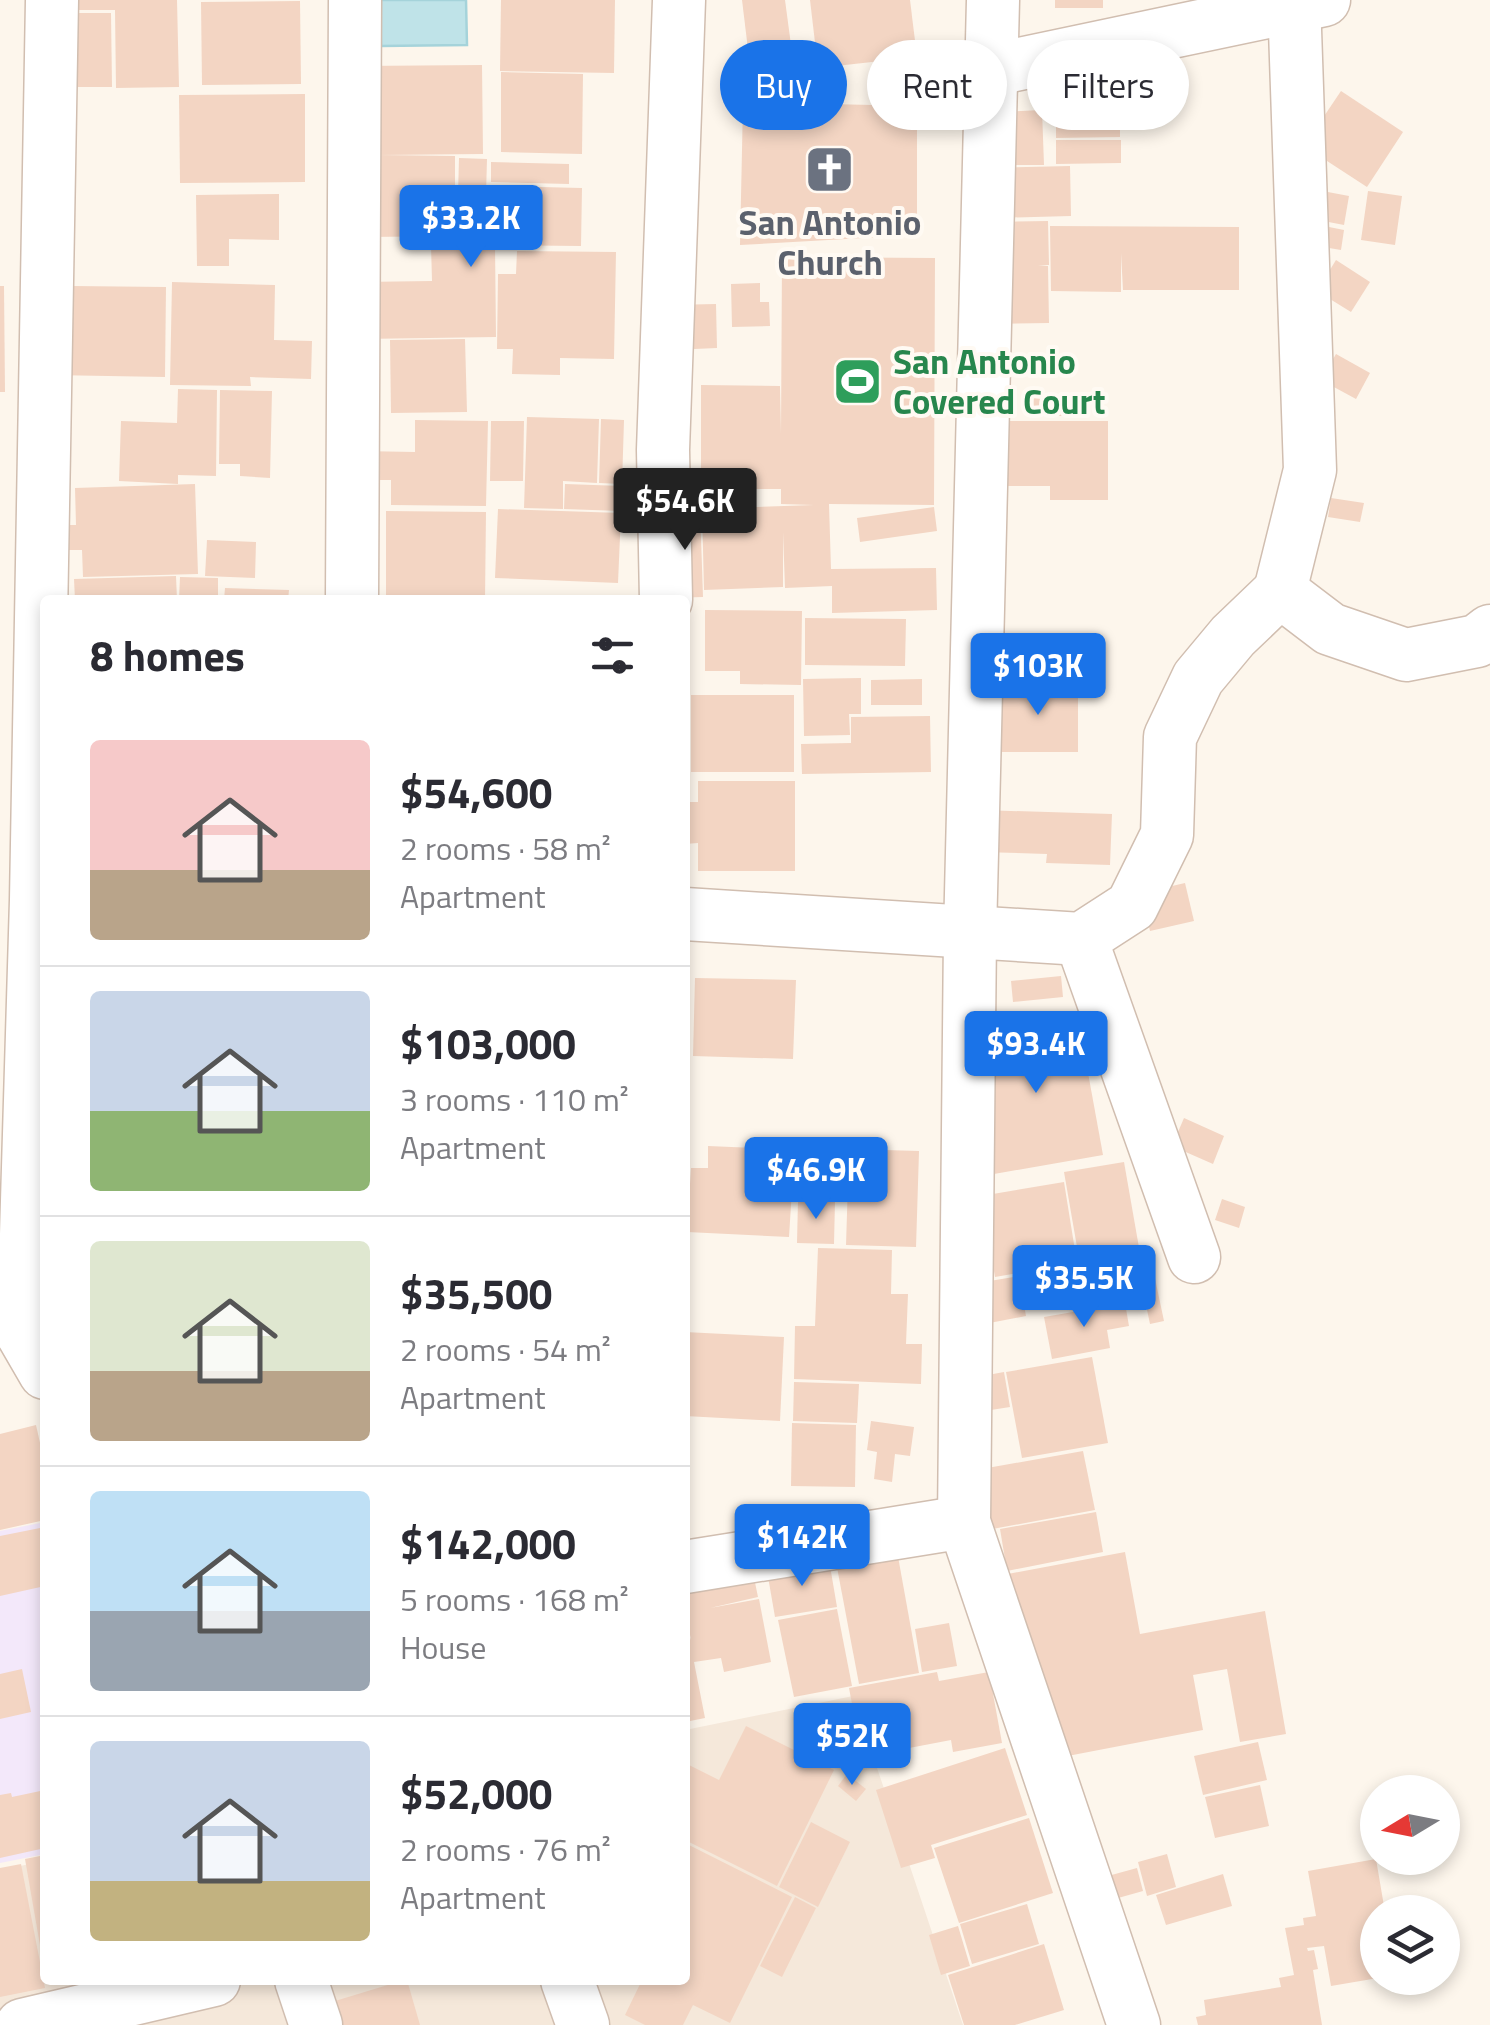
<!DOCTYPE html>
<meta charset="utf-8">
<style>
:root{--surface:#fff;--page:#f7f7f7;--text:#2b2b33;--muted:#7c7c81;--line:#e1e1e2;--accent:#1a73e8}
body{margin:0;font-family:"Titillium Web",sans-serif;background:var(--page);color:var(--text);height:100vh;display:flex;flex-direction:column;font-size:38px;white-space:nowrap}
*{box-sizing:border-box;margin:0}
p{font-size:32px;color:var(--muted)}
.icon{flex:none;width:55px;height:55px;fill:none;stroke:currentColor;stroke-width:2;stroke-linecap:round;stroke-linejoin:round}
.map{position:relative;flex:1;overflow:hidden}
.sheet{position:absolute;left:40px;top:595px;width:650px;height:1390px;display:flex;flex-direction:column;background:var(--surface);border-radius:10px;box-shadow:0 5px 15px #0003}
.sheet>*{flex:none}
.guide{position:absolute;left:720px;top:40px;width:620px;height:90px;display:flex;gap:20px}
.needle{width:65px;rotate:260deg}
.controls{position:absolute;left:1360px;top:1775px;display:grid;gap:20px}
.controls a{display:grid;place-items:center;width:100px;height:100px;border-radius:50%;background:var(--surface);box-shadow:0 5px 15px #0003;font-size:50px}
.price{position:absolute;translate:-50% -85px;padding:0 22px;border-radius:10px;background:var(--accent);color:#fff;font-size:32px;line-height:65px;filter:drop-shadow(0 2px 5px #0008)}
.price::after{content:'';position:absolute;left:50%;top:60px;width:30px;height:22px;margin-left:-15px;background:inherit;clip-path:polygon(0 0,100% 0,50% 100%)}
.price.current{background:#222;color:#fff}
ul{padding:0;list-style:none}
li{display:flex;align-items:center;gap:30px;height:250px;padding:0 50px}
li+li{border-top:2px solid var(--line)}
li span{display:grid;place-items:center;flex:none;width:280px;height:200px;border-radius:10px;color:#555}
li>.icon{margin-inline-start:auto}
span .icon{width:120px;height:120px;fill:#fffc;stroke-width:1}
li b{font-size:42px}
h2{display:flex;justify-content:space-between;align-items:center;height:120px;padding:0 50px;font-size:42px}
.chip{padding:0 35px;border-radius:45px;background:var(--surface);box-shadow:0 5px 15px #0003;font-size:35px;line-height:90px}
.chip.current{background:var(--accent);color:#fff}
.map>svg:first-child{display:block}
</style>
<div class="map">
<svg width="1490" height="2025" viewBox="0 0 1490 2025">
<rect width="100%" height="100%" fill="#fdf6ec"/>
<path fill="#f5e8da" d="M 853,1696 L 963,2025 L 0,2025 L 0,1870 L 45,1861 L 45,1980 L 685,1980 L 685,1730 Z"/>
<path fill="#f3e8fa" d="M 45,1522 L 45,1854 L 0,1863 L 0,1531 Z"/>
<path fill="#bfe3e8" stroke="#a5d3da" stroke-width="2.5" d="M 380,0 L 466,0 L 467,45 L 381,46 Z"/>
<g fill="#f3d5c3">
<path d="M 63,0 L 177,0 L 179,87 L 116,88 L 115,10 L 63,10 Z"/>
<path d="M 501,0 L 615,0 L 614,73 L 500,71 Z"/>
<path d="M 742,0 L 785,0 L 793,60 L 750,66 Z"/>
<path d="M 810,0 L 910,0 L 917,57 L 818,68 Z"/>
<rect x="1055" y="0" width="48" height="8"/>
<path d="M 300,1 L 301,84 L 202,85 L 201,2 Z"/>
<path d="M 62,13 L 111,13 L 112,87 L 64,87 Z"/>
<path d="M 1120,63 L 1120,137 L 1056,138 L 1056,64 Z"/>
<path d="M 482,65 L 483,154 L 379,155 L 455,156 L 455,236 L 369,237 L 359,66 Z"/>
<path d="M 501,72 L 583,74 L 582,154 L 501,152 Z"/>
<path d="M 1341,91 L 1403,132 L 1367,187 L 1304,146 Z"/>
<path d="M 305,94 L 305,182 L 180,183 L 179,95 Z"/>
<path d="M 743,102 L 917,106 L 917,235 L 740,245 Z"/>
<path d="M 1042,110 L 1044,165 L 1003,165 L 1002,112 Z"/>
<path d="M 1056,140 L 1121,140 L 1121,163 L 1056,164 Z"/>
<path d="M 459,158 L 487,159 L 486,195 L 458,195 Z"/>
<path d="M 491,162 L 569,164 L 569,184 L 491,182 Z"/>
<path d="M 1070,166 L 1071,216 L 993,218 L 991,168 Z"/>
<path d="M 492,186 L 582,188 L 581,246 L 495,245 L 496,337 L 362,339 L 361,282 L 432,281 L 431,245 L 491,244 Z"/>
<path d="M 1312,189 L 1349,196 L 1344,225 L 1308,218 Z"/>
<path d="M 1368,191 L 1402,196 L 1395,245 L 1361,240 Z"/>
<path d="M 279,194 L 279,240 L 229,239 L 229,266 L 197,266 L 196,195 Z"/>
<path d="M 458,200 L 486,200 L 484,231 L 457,230 Z"/>
<path d="M 1048,221 L 1049,265 L 1038,265 L 1048,266 L 1049,323 L 988,324 L 993,222 Z"/>
<path d="M 1309,223 L 1344,230 L 1341,250 L 1305,244 Z"/>
<path d="M 1050,226 L 1239,227 L 1239,290 L 1123,290 L 1121,253 L 1121,292 L 1051,291 Z"/>
<path d="M 517,251 L 616,252 L 614,359 L 560,358 L 560,375 L 512,374 L 513,349 L 497,349 L 498,274 L 516,274 Z"/>
<path d="M 782,257 L 935,258 L 934,505 L 829,504 L 831,569 L 936,568 L 937,610 L 832,613 L 832,586 L 785,588 L 783,532 L 783,587 L 704,590 L 702,509 L 814,505 L 781,504 L 781,489 L 701,489 L 701,385 L 780,386 L 781,434 Z"/>
<path d="M 1336,260 L 1370,282 L 1351,312 L 1317,291 Z"/>
<path d="M 172,282 L 275,285 L 274,340 L 312,341 L 311,379 L 250,377 L 251,386 L 170,385 Z"/>
<path d="M 760,283 L 760,302 L 769,302 L 770,326 L 732,327 L 731,284 Z"/>
<path d="M 0,286 L 4,286 L 5,392 L 0,392 Z"/>
<path d="M 72,286 L 166,287 L 165,377 L 51,375 Z"/>
<path d="M 716,304 L 717,348 L 672,350 L 670,305 Z"/>
<path d="M 465,339 L 467,412 L 391,413 L 390,340 Z"/>
<path d="M 1336,354 L 1370,373 L 1356,399 L 1321,380 Z"/>
<path d="M 178,389 L 217,390 L 216,476 L 178,475 L 178,484 L 119,481 L 121,421 L 177,423 Z"/>
<path d="M 220,390 L 272,391 L 270,478 L 240,476 L 240,464 L 219,464 Z"/>
<path d="M 1032,396 L 1074,396 L 1074,416 L 1033,416 Z"/>
<path d="M 527,417 L 599,419 L 597,483 L 563,481 L 563,509 L 524,508 Z"/>
<path d="M 601,419 L 624,420 L 622,484 L 599,483 Z"/>
<path d="M 415,420 L 488,421 L 486,506 L 391,505 L 391,480 L 361,480 L 361,451 L 415,452 Z"/>
<path d="M 491,421 L 524,421 L 523,481 L 490,481 Z"/>
<path d="M 1004,421 L 1108,421 L 1108,500 L 1050,500 L 1050,486 L 985,486 Z"/>
<path d="M 195,484 L 198,574 L 83,577 L 82,550 L 68,550 L 67,525 L 76,525 L 75,488 Z"/>
<path d="M 565,484 L 622,486 L 621,511 L 564,509 Z"/>
<path d="M 1331,498 L 1364,503 L 1360,522 L 1328,517 Z"/>
<path d="M 934,507 L 937,531 L 860,542 L 857,518 Z"/>
<path d="M 700,508 L 703,597 L 670,598 L 668,510 Z"/>
<path d="M 498,509 L 621,513 L 618,583 L 495,578 Z"/>
<path d="M 386,511 L 486,512 L 485,600 L 386,600 Z"/>
<path d="M 207,540 L 256,542 L 255,578 L 205,576 Z"/>
<path d="M 176,576 L 177,600 L 75,600 L 74,579 Z"/>
<path d="M 180,577 L 218,578 L 218,600 L 179,600 Z"/>
<path d="M 225,588 L 289,590 L 288,600 L 224,600 Z"/>
<path d="M 705,610 L 802,611 L 801,685 L 740,684 L 740,671 L 705,671 Z"/>
<path d="M 805,618 L 906,619 L 905,666 L 805,665 Z"/>
<path d="M 861,678 L 861,714 L 849,714 L 850,735 L 804,736 L 803,679 Z"/>
<path d="M 922,679 L 922,705 L 871,705 L 871,680 Z"/>
<path d="M 998,682 L 1078,684 L 1078,752 L 997,752 Z"/>
<rect x="691" y="695" width="103" height="77"/>
<path d="M 930,716 L 931,772 L 802,774 L 801,744 L 851,743 L 851,717 Z"/>
<path d="M 698,781 L 795,781 L 795,871 L 698,871 L 698,843 L 685,844 L 685,802 L 698,802 Z"/>
<path d="M 981,810 L 1112,814 L 1110,865 L 1046,863 L 1047,854 L 981,852 Z"/>
<path d="M 1185,883 L 1194,921 L 1150,931 L 1142,893 Z"/>
<path d="M 1061,976 L 1063,997 L 1013,1002 L 1011,981 Z"/>
<path d="M 695,978 L 796,980 L 793,1059 L 693,1056 Z"/>
<path d="M 1078,1018 L 1103,1155 L 994,1174 L 970,1038 Z"/>
<path d="M 1184,1118 L 1224,1136 L 1213,1164 L 1172,1146 Z"/>
<path d="M 708,1146 L 755,1148 L 754,1171 L 793,1173 L 789,1237 L 687,1232 L 691,1168 L 708,1168 Z"/>
<path d="M 849,1149 L 919,1151 L 916,1247 L 846,1245 Z"/>
<path d="M 1124,1162 L 1141,1259 L 1081,1270 L 1064,1172 Z"/>
<path d="M 1064,1182 L 1077,1263 L 995,1277 L 981,1196 Z"/>
<path d="M 1222,1199 L 1245,1207 L 1239,1228 L 1215,1220 Z"/>
<path d="M 798,1200 L 835,1201 L 834,1244 L 797,1243 Z"/>
<path d="M 818,1248 L 892,1250 L 891,1294 L 908,1294 L 906,1344 L 922,1344 L 921,1384 L 794,1379 L 795,1326 L 815,1326 Z"/>
<path d="M 1153,1269 L 1164,1321 L 1150,1324 L 1139,1272 Z"/>
<path d="M 1019,1276 L 1026,1316 L 979,1325 L 972,1284 Z"/>
<path d="M 1125,1303 L 1129,1326 L 1107,1330 L 1110,1348 L 1052,1359 L 1044,1317 Z"/>
<path d="M 685,1332 L 784,1337 L 780,1421 L 685,1416 Z"/>
<path d="M 1092,1357 L 1108,1443 L 1022,1458 L 1006,1372 Z"/>
<path d="M 1004,1372 L 1010,1407 L 972,1413 L 966,1379 Z"/>
<path d="M 794,1382 L 859,1384 L 857,1423 L 793,1421 Z"/>
<path d="M 871,1421 L 914,1427 L 910,1456 L 895,1454 L 892,1482 L 874,1479 L 877,1452 L 867,1450 Z"/>
<path d="M 792,1423 L 856,1425 L 855,1487 L 791,1486 Z"/>
<path d="M 36,1425 L 45,1465 L 45,1520 L 0,1530 L 0,1434 Z"/>
<path d="M 1083,1451 L 1095,1510 L 987,1530 L 976,1470 Z"/>
<path d="M 1096,1512 L 1103,1552 L 1007,1571 L 1000,1529 Z"/>
<path d="M 45,1527 L 45,1586 L 0,1596 L 0,1536 Z"/>
<path d="M 897,1551 L 919,1673 L 859,1684 L 836,1562 Z"/>
<path d="M 1125,1552 L 1140,1634 L 1265,1611 L 1286,1734 L 1240,1742 L 1227,1669 L 1193,1675 L 1203,1730 L 1052,1759 L 1008,1574 Z"/>
<path d="M 829,1560 L 837,1607 L 775,1617 L 767,1571 Z"/>
<path d="M 751,1563 L 758,1597 L 710,1608 L 759,1599 L 771,1662 L 724,1672 L 721,1658 L 694,1662 L 705,1718 L 685,1722 L 685,1626 L 691,1640 L 685,1609 L 685,1577 Z"/>
<path d="M 837,1609 L 852,1686 L 794,1697 L 778,1620 Z"/>
<path d="M 949,1623 L 957,1666 L 922,1672 L 915,1629 Z"/>
<path d="M 22,1669 L 31,1712 L 0,1719 L 0,1674 Z"/>
<path d="M 937,1672 L 939,1681 L 989,1672 L 1002,1743 L 953,1752 L 951,1740 L 862,1757 L 849,1688 Z"/>
<path d="M 746,1726 L 834,1770 L 777,1886 L 685,1840 L 685,1763 L 719,1780 Z"/>
<path d="M 1258,1742 L 1267,1780 L 1203,1795 L 1194,1756 Z"/>
<path d="M 1005,1748 L 1027,1815 L 931,1845 L 935,1858 L 901,1868 L 876,1790 Z"/>
<path d="M 847,1774 L 866,1789 L 856,1801 L 838,1786 Z"/>
<path d="M 1260,1785 L 1269,1826 L 1215,1838 L 1205,1797 Z"/>
<path d="M 45,1790 L 45,1848 L 0,1858 L 0,1795 L 11,1793 L 12,1797 Z"/>
<path d="M 1029,1818 L 1053,1893 L 959,1923 L 934,1848 Z"/>
<path d="M 811,1822 L 850,1842 L 818,1907 L 779,1887 Z"/>
<path d="M 685,1843 L 792,1897 L 730,2023 L 693,2005 L 683,2025 L 645,2025 L 625,2015 L 642,1980 L 685,1980 Z"/>
<path d="M 1167,1854 L 1176,1887 L 1147,1896 L 1138,1862 Z"/>
<path d="M 45,1855 L 45,1950 L 41,1951 L 25,1859 Z"/>
<path d="M 1376,1859 L 1385,1912 L 1378,1912 L 1378,1978 L 1331,1986 L 1324,1946 L 1307,1948 L 1308,1951 L 1314,1950 L 1318,1969 L 1313,1970 L 1322,2025 L 1198,2025 L 1196,2017 L 1206,2015 L 1204,2000 L 1281,1987 L 1279,1978 L 1294,1975 L 1285,1928 L 1304,1925 L 1303,1918 L 1316,1916 L 1308,1871 Z"/>
<path d="M 21,1864 L 45,1988 L 0,1997 L 0,1868 Z"/>
<path d="M 1137,1868 L 1143,1891 L 1104,1902 L 1097,1879 Z"/>
<path d="M 1223,1874 L 1232,1906 L 1166,1925 L 1156,1895 Z"/>
<path d="M 795,1897 L 816,1908 L 782,1977 L 760,1966 Z"/>
<path d="M 1027,1904 L 1039,1944 L 972,1964 L 960,1924 Z"/>
<path d="M 958,1926 L 970,1966 L 941,1975 L 929,1935 Z"/>
<path d="M 1044,1944 L 1064,2010 L 1015,2025 L 964,2025 L 948,1975 Z"/>
<path d="M 404,1980 L 407,1980 L 420,2025 L 328,2025 L 322,2005 Z"/>
</g>
<g fill="none" stroke-linecap="round" stroke-linejoin="round">
<defs>
<g id="minor">
<path d="M 993,0 L 970,934 L 964,1522 L 1134,2025"/>
<path d="M 991,70 L 1324,0"/>
<path d="M 1280,591 L 1310,470 L 1294,0"/>
<path d="M 352,600 L 355,0"/>
<path d="M 666,600 L 663,450 L 679,0"/>
<path d="M 685,914 L 1081,939 L 1132,906 L 1167,835 L 1170,737 L 1198,678 L 1233,636 L 1280,591 L 1330,629 L 1406,655 L 1477,641 L 1490,631"/>
<path d="M 1081,939 L 1194,1257"/>
<path d="M 45,1373 L 23,1335 L 36,900 L 52,0"/>
<path d="M 685,1567 L 964,1522"/>
<path d="M 301,1980 L 316,2025"/>
<path d="M 567,1980 L 583,2025"/>
<path d="M 22,2025 L 214,1980"/>
</g>
</defs>
<use href="#minor" stroke="#d1beb0" stroke-width="55"/>
<use href="#minor" stroke="#fff" stroke-width="52"/>
</g>
<defs>
<symbol id="church-square" viewBox="-11 -11 22 22"><rect x="-9" y="-9" width="18" height="18" rx="4" fill="#6b7280" stroke="#fffaf3"/><path d="M-1.2-6h2.4v3.5h3.3v2.4h-3.3V6h-2.4V-.1h-3.3v-2.4h3.3Z" fill="#fff"/></symbol>
<symbol id="stadium-square" viewBox="-11 -11 22 22"><rect x="-9" y="-9" width="18" height="18" rx="4" fill="#2e9e5b" stroke="#fffaf3"/><path d="M0-5a6.5 5 0 1 0 0 10a6.5 5 0 1 0 0-10ZM-3.5-1.8h7v3.6h-7Z" fill="#fff"/></symbol>
</defs>
<g fill-rule="evenodd">
<use href="#church-square" x="802" y="142" width="55" height="55"/>
<use href="#stadium-square" x="830" y="354" width="55" height="55"/>
</g>
<g text-anchor="middle" dominant-baseline="central" stroke-width="8" stroke-linejoin="round" paint-order="stroke">
<g font-size="35" font-weight="bold" fill="#5b616d" stroke="#fffaf3">
<text x="830" y="222">San Antonio<tspan x="830" dy="40">Church</tspan></text>
</g>
<g font-size="35" font-weight="bold" fill="#27864d" stroke="#fffaf3" text-anchor="start">
<text x="893" y="361">San Antonio<tspan x="893" dy="40">Covered Court</tspan></text>
</g>
</g>
</svg>
<div class="controls">
<a><svg class="needle" viewBox="-14 -14 28 28"><path d="M0-13l5 13h-10z" fill="#e53935"/><path d="M0 13l5-13h-10z" fill="#7c7c81"/></svg></a>
<a><svg class="icon" aria-label="layers" viewBox="0 0 24 24"><path d="M12 4l9 5-9 5-9-5zM3 14l9 5 9-5"/></svg></a>
</div>
<b class="price" style="left:471px;top:270px">$33.2K</b>
<b class="price current" style="left:685px;top:553px">$54.6K</b>
<b class="price" style="left:1038px;top:718px">$103K</b>
<b class="price" style="left:1036px;top:1096px">$93.4K</b>
<b class="price" style="left:816px;top:1222px">$46.9K</b>
<b class="price" style="left:1084px;top:1330px">$35.5K</b>
<b class="price" style="left:802px;top:1589px">$142K</b>
<b class="price" style="left:852px;top:1788px">$52K</b>
<div class="guide">
<a class="chip current">Buy</a>
<a class="chip">Rent</a>
<a class="chip">Filters</a>
</div>
<section class="sheet">
<h2>8 homes<svg class="icon" aria-label="filters" viewBox="0 0 24 24"><path d="M4 7h16M4 17h16"/><circle cx="9" cy="7" r="2"/><circle cx="15" cy="17" r="2"/></svg></h2>
<ul>
<li><span style="background:linear-gradient(#f6c9c9 65%,#b9a48a 0)"><svg class="icon" aria-label="home" viewBox="0 0 24 24"><path d="M3 11l9-7 9 7M6 9v11h12V9"/></svg></span><div><b>$54,600</b><p>2 rooms · 58 m²</p><p>Apartment</p></div></li>
<li><span style="background:linear-gradient(#c9d6e8 60%,#8fb573 0)"><svg class="icon" aria-label="home" viewBox="0 0 24 24"><path d="M3 11l9-7 9 7M6 9v11h12V9"/></svg></span><div><b>$103,000</b><p>3 rooms · 110 m²</p><p>Apartment</p></div></li>
<li><span style="background:linear-gradient(#dfe7d0 65%,#b9a48a 0)"><svg class="icon" aria-label="home" viewBox="0 0 24 24"><path d="M3 11l9-7 9 7M6 9v11h12V9"/></svg></span><div><b>$35,500</b><p>2 rooms · 54 m²</p><p>Apartment</p></div></li>
<li><span style="background:linear-gradient(#bfe0f5 60%,#9aa5b1 0)"><svg class="icon" aria-label="home" viewBox="0 0 24 24"><path d="M3 11l9-7 9 7M6 9v11h12V9"/></svg></span><div><b>$142,000</b><p>5 rooms · 168 m²</p><p>House</p></div></li>
<li><span style="background:linear-gradient(#c9d6e8 70%,#c2b280 0)"><svg class="icon" aria-label="home" viewBox="0 0 24 24"><path d="M3 11l9-7 9 7M6 9v11h12V9"/></svg></span><div><b>$52,000</b><p>2 rooms · 76 m²</p><p>Apartment</p></div></li>
</ul>
</section>
</div>
